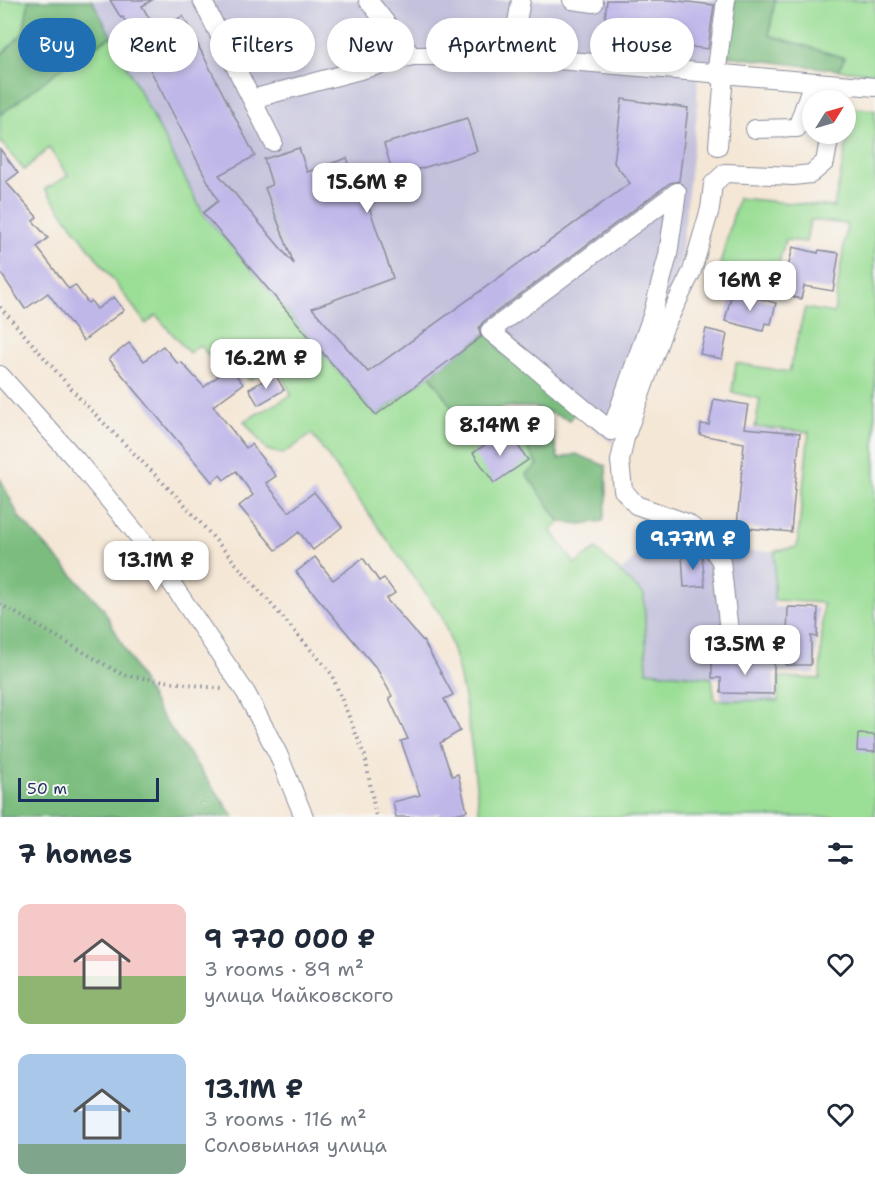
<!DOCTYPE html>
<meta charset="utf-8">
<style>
:root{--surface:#fff;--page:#f2f2f3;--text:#1f2937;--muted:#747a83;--accent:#1f6fb2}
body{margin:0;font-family:"Shantell Sans",sans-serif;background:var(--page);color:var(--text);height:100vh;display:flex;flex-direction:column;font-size:22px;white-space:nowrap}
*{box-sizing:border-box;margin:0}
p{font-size:20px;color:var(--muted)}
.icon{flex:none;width:33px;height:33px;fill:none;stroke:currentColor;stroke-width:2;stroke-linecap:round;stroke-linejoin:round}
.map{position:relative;height:817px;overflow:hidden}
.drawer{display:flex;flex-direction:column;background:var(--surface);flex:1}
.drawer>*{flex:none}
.top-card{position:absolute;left:18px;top:18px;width:840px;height:54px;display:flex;gap:12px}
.needle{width:39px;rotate:53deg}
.fabs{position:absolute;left:802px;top:90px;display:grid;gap:12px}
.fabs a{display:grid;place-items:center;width:54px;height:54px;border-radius:50%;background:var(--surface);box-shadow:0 3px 9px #0003;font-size:30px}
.scale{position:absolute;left:18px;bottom:15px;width:141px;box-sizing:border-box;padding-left:6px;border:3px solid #1b2f5e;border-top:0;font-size:16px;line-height:21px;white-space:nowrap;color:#1b2f5e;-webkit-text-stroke:4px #f6f6f2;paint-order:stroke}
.price{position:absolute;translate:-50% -51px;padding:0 14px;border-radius:12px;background:#fff;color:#222;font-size:20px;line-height:39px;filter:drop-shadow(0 2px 3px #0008)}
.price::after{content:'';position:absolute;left:50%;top:36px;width:18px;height:14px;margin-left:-9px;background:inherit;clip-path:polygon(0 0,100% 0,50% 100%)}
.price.on{background:var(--accent);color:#fff}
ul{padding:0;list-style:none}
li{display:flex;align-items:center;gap:18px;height:150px;padding:0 18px}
li span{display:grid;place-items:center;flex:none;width:168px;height:120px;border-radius:12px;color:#555}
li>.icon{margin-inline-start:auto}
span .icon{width:72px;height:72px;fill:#fffc;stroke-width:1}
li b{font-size:26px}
h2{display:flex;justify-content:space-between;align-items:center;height:72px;padding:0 18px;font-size:26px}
.tag{padding:0 21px;border-radius:27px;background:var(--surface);box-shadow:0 3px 9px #0003;font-size:21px;line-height:54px}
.tag.on{background:var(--accent);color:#fff}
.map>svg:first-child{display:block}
</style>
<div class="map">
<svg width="875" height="817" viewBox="0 0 875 817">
<rect width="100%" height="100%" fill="#f6f6f2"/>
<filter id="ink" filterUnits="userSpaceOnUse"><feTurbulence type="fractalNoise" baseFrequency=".0167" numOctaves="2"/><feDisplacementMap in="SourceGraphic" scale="12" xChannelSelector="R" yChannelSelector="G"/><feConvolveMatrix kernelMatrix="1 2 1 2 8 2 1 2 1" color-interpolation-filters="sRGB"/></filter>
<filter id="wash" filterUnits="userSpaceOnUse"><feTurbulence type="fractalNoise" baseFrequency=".008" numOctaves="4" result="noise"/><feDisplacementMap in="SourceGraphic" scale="24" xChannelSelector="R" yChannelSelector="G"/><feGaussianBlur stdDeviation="1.35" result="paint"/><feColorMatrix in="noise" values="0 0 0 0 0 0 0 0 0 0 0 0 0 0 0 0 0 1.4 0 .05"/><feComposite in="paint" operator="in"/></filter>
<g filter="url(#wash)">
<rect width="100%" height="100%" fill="#f5e7d6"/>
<g fill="#c3c1db">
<path d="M 92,0 L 734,0 L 726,70 L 698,66 L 697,112 L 680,265 L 612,443 L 498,350 L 490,331 L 376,415 L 203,213 Z"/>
<path d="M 775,551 L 774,607 L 818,608 L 815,674 L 774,672 L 775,700 L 721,700 L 720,678 L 647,671 L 644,595 L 620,572 L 638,555 Z"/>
</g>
<g fill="#9bde96" stroke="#5b867a" stroke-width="1.5">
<path d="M 0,0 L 29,0 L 23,33 L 0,56 Z"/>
<path d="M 775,0 L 875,0 L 875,73 L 838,70 L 844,58 L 769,35 Z"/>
<path d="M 111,36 L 203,213 L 376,415 L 430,375 L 454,410 L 471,417 L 498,409 L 516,429 L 538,465 L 527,474 L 560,522 L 551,530 L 575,564 L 596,549 L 644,595 L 647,671 L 712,678 L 715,700 L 778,701 L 779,677 L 820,679 L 823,603 L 774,600 L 775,551 L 797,547 L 809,432 L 755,427 L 760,399 L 732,392 L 736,363 L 789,372 L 805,308 L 834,313 L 847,224 L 810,220 L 806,242 L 785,240 L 773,284 L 718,272 L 738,198 L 834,207 L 854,108 L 875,110 L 875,817 L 480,817 C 471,749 467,678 441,615 L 312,434 L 283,454 L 267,450 L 244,421 L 292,395 L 276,367 L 249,380 L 231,357 L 219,366 L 199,345 L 189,353 L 156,315 L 146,324 L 45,189 L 68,176 L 49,148 L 24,170 L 0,141 L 0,115 L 63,67 Z"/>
</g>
<g fill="#7cbd7f" stroke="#4c766e" stroke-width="1.5">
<path d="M 29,0 L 92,0 L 111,36 L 63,67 L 0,115 L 0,56 L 23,33 Z"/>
<path d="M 734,0 L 775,0 L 769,35 L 845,58 L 838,70 L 727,56 Z"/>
<path d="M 490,331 L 499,350 L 575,413 L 570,420 L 534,407 L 507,407 L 471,417 L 453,410 L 430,375 Z"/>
<path d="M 532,422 L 553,433 L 558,459 L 576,454 L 606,466 L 607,499 L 603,521 L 581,524 L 560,522 L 526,474 L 538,465 L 516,429 Z"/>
<path d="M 0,478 L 19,517 L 103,608 L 158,711 L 234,817 L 0,817 Z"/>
</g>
<g id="blocks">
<g fill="#c0b7e9">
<path d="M 110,0 L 152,0 L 142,6 L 156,30 L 183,16 L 255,156 L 219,175 L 294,264 L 265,188 L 272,185 L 264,159 L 299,148 L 307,172 L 347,158 L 365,208 L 369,207 L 393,278 L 312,308 L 368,372 L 630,183 L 614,163 L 622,99 L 688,108 L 679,181 L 670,183 L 483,322 L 479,328 L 481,337 L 376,415 L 203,213 L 218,201 L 123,17 L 121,18 Z"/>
<path d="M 607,0 L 671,0 L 714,5 L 708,49 L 603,36 Z"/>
<path d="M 528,24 L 548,27 L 545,46 L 525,44 Z"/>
<path d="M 467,118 L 477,151 L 394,177 L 384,144 Z"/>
<path d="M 0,149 L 18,173 L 6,182 L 37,217 L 33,221 L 48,238 L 37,247 L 69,289 L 75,285 L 88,303 L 91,301 L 97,309 L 114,297 L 124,310 L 83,341 L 48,293 L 25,309 L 0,272 Z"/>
<path d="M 793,247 L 818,253 L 819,250 L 839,253 L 833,291 L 804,286 L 801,299 L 778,293 L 782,275 L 786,276 Z"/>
<path d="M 732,292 L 776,303 L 771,324 L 765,323 L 763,331 L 725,321 Z"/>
<path d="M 706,329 L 727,334 L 722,359 L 700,354 Z"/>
<path d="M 129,343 L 144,361 L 163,346 L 178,364 L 181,362 L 204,387 L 230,367 L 243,384 L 213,406 L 246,448 L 251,444 L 276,476 L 266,483 L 289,512 L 314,492 L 342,527 L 313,550 L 299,532 L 276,550 L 239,506 L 253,495 L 236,471 L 224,480 L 220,475 L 212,482 L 109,359 Z"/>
<path d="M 275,374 L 284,390 L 258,405 L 249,389 Z"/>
<path d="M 714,399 L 748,405 L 744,428 L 800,433 L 791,532 L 737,527 L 744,443 L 700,435 L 701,424 L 709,425 Z"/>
<path d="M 507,430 L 528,460 L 494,483 L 473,453 Z"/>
<path d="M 702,554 L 705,586 L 684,587 L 682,555 Z"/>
<path d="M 315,557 L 333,580 L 363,558 L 379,581 L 384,578 L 395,593 L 386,599 L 424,642 L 453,695 L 444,699 L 460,731 L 440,743 L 452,776 L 458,774 L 467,811 L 443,817 L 440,817 L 439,813 L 423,817 L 396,817 L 393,802 L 420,795 L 401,741 L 408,739 L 389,698 L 392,696 L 377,669 L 296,572 Z"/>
<path d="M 788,607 L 818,608 L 817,637 L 811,636 L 811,665 L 786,665 Z"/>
<path d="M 712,659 L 774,662 L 774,694 L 721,693 L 721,678 L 712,678 Z"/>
<path d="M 858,734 L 875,735 L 875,752 L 857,751 Z"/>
</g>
</g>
</g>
<g filter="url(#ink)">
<use href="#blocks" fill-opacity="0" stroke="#888b9a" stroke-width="1.5"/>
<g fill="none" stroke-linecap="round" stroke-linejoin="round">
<defs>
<g id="minor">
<path d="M 202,0 L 273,142"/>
<path d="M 368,0 L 412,56"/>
<path d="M 572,0 L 594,3"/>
<path d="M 511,56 L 521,0"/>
<path d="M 716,75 L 726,0"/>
<path d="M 252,99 L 412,56 L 511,56 L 875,87"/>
<path d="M 755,129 L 797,128 L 813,82"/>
<path d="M 718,146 L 724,75"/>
<path d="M 677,192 L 668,255 L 652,316 L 611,431 L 490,331 Z"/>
<path d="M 0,375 L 77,461 L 145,544 L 246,693 L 278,754 L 304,817"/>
<path d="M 731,649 L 721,561 L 703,535 L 687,523 L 636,505 L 623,490 L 620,461 L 625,438 L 664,328 L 692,271 L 710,209 L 713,184 L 725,173 L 793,176 L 811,174 L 825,162 L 830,134"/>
</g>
</defs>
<use href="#minor" stroke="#888b9a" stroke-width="20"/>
<g stroke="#888b9a" stroke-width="4" stroke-dasharray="1.5 4.5" stroke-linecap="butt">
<path d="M 0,307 L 83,402 L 185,505 L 331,673 L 365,756 L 376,817"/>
<path d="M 0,604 L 123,675 L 222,689"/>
</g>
<use href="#minor" stroke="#fff" stroke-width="18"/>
</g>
</g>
</svg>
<div class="fabs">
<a><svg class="needle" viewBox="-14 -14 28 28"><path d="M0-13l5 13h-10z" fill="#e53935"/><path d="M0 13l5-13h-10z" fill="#747a83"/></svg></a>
</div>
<div class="scale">50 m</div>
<b class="price" style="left:367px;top:214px">15.6M ₽</b>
<b class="price" style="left:750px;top:312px">16M ₽</b>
<b class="price" style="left:266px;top:390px">16.2M ₽</b>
<b class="price" style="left:500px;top:457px">8.14M ₽</b>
<b class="price on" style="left:693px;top:571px">9.77M ₽</b>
<b class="price" style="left:156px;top:592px">13.1M ₽</b>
<b class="price" style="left:745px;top:676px">13.5M ₽</b>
<div class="top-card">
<a class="tag on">Buy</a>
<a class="tag">Rent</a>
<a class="tag">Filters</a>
<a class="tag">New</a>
<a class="tag">Apartment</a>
<a class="tag">House</a>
</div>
</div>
<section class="drawer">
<h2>7 homes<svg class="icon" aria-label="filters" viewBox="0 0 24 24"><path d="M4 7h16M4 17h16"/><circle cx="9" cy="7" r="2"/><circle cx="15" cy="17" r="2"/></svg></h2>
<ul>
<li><span style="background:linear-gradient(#f6c9c9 60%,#8fb573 0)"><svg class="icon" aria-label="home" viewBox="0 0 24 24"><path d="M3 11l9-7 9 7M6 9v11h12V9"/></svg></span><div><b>9 770 000 ₽</b><p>3 rooms · 89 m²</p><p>улица Чайковского</p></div><svg class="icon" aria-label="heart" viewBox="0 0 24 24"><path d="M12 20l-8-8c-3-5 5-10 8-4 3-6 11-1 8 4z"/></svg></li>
<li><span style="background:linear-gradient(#a9c7e8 75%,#7fa58c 0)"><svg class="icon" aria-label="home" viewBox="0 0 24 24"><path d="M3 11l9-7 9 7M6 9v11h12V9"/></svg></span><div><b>13.1M ₽</b><p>3 rooms · 116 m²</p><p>Соловьиная улица</p></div><svg class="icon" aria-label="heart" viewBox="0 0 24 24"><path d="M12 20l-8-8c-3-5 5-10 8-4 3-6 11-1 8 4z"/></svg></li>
</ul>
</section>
